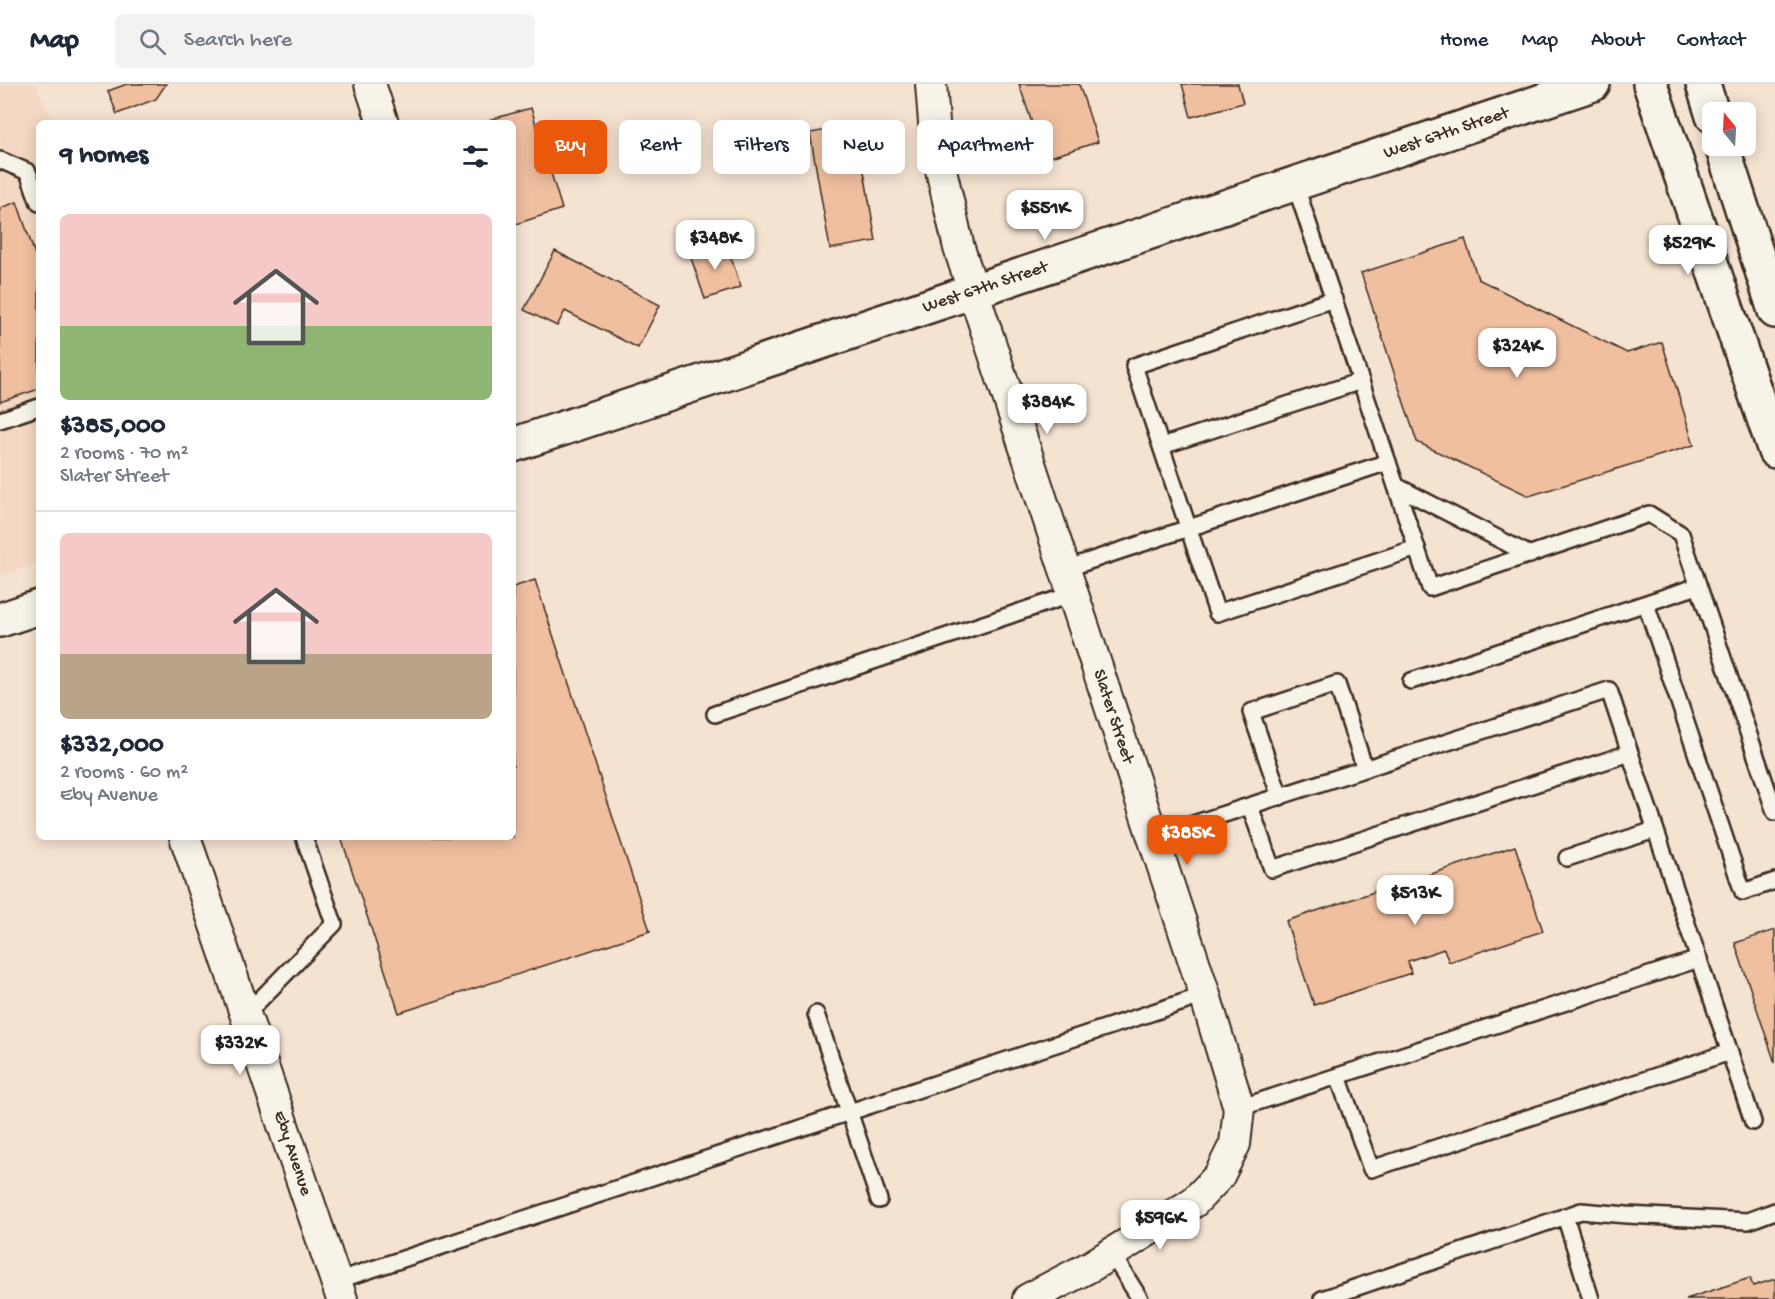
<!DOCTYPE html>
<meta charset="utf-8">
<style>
:root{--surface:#fff;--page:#f2f2f3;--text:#1f2937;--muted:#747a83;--line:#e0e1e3;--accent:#ea580c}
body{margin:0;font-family:"Gochi Hand",sans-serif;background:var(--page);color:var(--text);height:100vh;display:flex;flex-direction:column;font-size:22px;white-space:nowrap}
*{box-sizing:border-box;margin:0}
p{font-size:20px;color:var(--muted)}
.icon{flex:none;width:33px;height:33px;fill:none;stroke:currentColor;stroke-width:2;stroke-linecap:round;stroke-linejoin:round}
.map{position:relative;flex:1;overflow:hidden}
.sheet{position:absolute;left:36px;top:36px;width:480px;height:720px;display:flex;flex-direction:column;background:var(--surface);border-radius:9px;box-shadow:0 3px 15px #0003}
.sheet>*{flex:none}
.banner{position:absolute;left:534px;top:36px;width:570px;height:54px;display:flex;gap:12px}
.needle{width:39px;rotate:342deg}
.buttons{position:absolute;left:1702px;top:18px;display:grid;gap:12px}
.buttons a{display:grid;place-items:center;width:54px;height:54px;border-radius:9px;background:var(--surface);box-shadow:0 3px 15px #0003;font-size:30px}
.price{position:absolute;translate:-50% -51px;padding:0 14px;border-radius:12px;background:#fff;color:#222;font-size:20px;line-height:39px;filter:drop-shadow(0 2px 3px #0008)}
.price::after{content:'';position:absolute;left:50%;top:36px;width:18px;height:14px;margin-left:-9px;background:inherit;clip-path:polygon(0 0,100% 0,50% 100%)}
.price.current{background:var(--accent);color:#fff}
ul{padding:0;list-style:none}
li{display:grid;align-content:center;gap:12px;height:318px;padding:0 24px}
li+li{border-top:2px solid var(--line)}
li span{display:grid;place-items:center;height:186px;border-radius:9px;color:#555}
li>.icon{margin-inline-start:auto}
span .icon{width:108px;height:108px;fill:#fffc;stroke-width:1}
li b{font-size:26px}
h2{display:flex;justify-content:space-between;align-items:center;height:72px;padding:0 24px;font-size:26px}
.tag{padding:0 21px;border-radius:9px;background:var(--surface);box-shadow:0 3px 15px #0003;font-size:21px;line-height:54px}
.tag.current{background:var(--accent);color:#fff}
header{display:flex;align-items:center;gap:36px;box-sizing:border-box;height:84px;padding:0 30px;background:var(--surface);border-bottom:2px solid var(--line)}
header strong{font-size:28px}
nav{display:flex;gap:33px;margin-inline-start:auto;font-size:21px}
.search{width:420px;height:54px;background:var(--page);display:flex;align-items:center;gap:15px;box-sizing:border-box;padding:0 21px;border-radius:9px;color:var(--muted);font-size:22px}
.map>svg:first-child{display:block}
</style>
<header>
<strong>Map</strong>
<div class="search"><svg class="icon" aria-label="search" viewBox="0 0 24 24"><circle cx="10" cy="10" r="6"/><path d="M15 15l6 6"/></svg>Search here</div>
<nav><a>Home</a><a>Map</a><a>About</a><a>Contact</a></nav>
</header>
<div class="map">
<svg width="1775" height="1215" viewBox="0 0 1775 1215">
<rect width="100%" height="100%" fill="#f5e3d2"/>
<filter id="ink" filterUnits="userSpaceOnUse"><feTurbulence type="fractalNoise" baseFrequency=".0167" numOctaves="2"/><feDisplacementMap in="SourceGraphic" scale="12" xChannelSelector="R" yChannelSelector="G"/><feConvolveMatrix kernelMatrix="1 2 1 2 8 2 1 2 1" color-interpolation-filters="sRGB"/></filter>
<g filter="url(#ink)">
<path fill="#f4d8c3" d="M 0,0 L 36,0 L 54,39 L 39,39 L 39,479 L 0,492 Z"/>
<g fill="#f0bfa0" stroke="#3b2a1e" stroke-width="1.5">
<path d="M 127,0 L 166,0 L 156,15 L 117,30 L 108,7 Z"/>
<path d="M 1019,0 L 1079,0 L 1098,58 L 1044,75 Z"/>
<path d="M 1182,0 L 1238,0 L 1243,19 L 1191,33 Z"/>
<path d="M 531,24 L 562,125 L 513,141 L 513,39 L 490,39 L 489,36 Z"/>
<path d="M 856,41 L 876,157 L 830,165 L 810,49 Z"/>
<path d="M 17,118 L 39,182 L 39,305 L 0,318 L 0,124 Z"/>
<path d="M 1465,155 L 1478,195 L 1627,269 L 1662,258 L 1694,361 L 1529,412 L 1417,358 L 1361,189 Z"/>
<path d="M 726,159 L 741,203 L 705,215 L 690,171 Z"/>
<path d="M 555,167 L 660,221 L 638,264 L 565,227 L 557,242 L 524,226 Z"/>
<path d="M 535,496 L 650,847 L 399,929 L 341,753 L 513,753 L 513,503 Z"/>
<path d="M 1515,762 L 1543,847 L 1449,878 L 1444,865 L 1408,877 L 1411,889 L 1314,921 L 1286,837 L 1386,804 L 1394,826 L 1420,818 L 1413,796 Z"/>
<path d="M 1775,846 L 1775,979 L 1735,859 Z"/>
<path d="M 1750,1194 L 1753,1202 L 1775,1195 L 1775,1215 L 1686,1215 Z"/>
</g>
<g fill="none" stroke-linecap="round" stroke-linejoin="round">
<defs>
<g id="lane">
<path d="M 0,76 L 28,88 L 39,119"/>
<path d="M 1295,100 L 1430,504 L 1649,430 L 1681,450 L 1775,728"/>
<path d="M 1334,215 L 1134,282 L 1217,529 L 1417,464"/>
<path d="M 0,336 L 39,323"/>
<path d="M 1162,362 L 1361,297"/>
<path d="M 1396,402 L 1530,471"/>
<path d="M 1065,485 L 1388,378"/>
<path d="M 1646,520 L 1743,808 L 1775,797"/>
<path d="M 1411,597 L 1698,502"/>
<path d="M 715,630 L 1073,510"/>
<path d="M 1280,713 L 1251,628 L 1337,600 L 1365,685"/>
<path d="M 1250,722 L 1272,785 L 1630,669"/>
<path d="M 1153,753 L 1609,606 L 1753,1038"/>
<path d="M 1567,774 L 1655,746"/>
<path d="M 816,930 L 879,1116"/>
<path d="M 245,931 L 334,840 L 304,753"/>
<path d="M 1338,992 L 1371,1085 L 1730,968"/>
<path d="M 1239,1024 L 1699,875"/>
<path d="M 1565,1132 L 1591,1215"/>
<path d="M 1112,1170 L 1140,1215"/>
<path d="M 336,1197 L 1205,911"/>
<path d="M 1322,1215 L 1581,1127 L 1627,1131 L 1748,1137 L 1775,1127"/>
</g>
<g id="street">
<path d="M 370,0 L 383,39"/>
<path id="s1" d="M 931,0 L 936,64 L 959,164 L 1205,911 L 1239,1024 L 1235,1060 L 1219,1092 L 1194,1118 L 1093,1181 L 1028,1215"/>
<path id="s2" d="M 185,753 L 342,1215"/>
</g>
<g id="secondary">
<path d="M 1650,0 L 1775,367"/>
<path d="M 1703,0 L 1713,32"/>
<path d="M 1722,62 L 1775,227"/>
<path id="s3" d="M 513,361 L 1593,0"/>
<path d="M 0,536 L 39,523"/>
</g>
</defs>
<use href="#lane" stroke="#3b2a1e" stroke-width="20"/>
<use href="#street" stroke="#3b2a1e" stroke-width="34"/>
<use href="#secondary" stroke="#3b2a1e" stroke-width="38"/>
<use href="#lane" stroke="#f7f3e8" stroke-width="15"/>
<use href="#street" stroke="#f7f3e8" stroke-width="30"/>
<use href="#secondary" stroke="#f7f3e8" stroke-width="33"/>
</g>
</g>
<g text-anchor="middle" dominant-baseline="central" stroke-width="5" stroke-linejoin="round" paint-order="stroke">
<g font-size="18" fill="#3b2a1e" stroke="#f7f3e8">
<text stroke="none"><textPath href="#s3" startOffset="984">West 67th Street</textPath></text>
<text stroke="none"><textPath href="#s3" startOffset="498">West 67th Street</textPath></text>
<text stroke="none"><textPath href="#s1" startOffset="660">Slater Street</textPath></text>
<text stroke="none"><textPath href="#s2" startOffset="334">Eby Avenue</textPath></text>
</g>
</g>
</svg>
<div class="buttons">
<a><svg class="needle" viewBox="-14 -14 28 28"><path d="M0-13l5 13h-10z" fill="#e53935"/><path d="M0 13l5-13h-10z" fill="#747a83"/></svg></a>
</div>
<b class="price" style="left:1045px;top:157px">$551K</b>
<b class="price" style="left:715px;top:187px">$348K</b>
<b class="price" style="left:1688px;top:192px">$529K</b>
<b class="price" style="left:1517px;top:295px">$324K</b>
<b class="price" style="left:1047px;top:351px">$384K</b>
<b class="price current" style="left:1187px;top:782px">$385K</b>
<b class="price" style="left:1415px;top:842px">$513K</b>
<b class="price" style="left:240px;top:992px">$332K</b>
<b class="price" style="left:1160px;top:1167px">$596K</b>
<div class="banner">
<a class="tag current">Buy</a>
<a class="tag">Rent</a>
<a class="tag">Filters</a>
<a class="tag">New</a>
<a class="tag">Apartment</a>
</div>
<section class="sheet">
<h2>9 homes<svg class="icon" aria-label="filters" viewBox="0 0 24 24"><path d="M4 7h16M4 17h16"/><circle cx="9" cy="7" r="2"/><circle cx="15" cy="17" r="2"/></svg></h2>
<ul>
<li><span style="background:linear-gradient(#f6c9c9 60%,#8fb573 0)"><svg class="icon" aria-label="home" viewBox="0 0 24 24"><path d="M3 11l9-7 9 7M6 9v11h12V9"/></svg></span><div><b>$385,000</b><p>2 rooms · 70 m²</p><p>Slater Street</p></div></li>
<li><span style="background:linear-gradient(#f6c9c9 65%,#b9a48a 0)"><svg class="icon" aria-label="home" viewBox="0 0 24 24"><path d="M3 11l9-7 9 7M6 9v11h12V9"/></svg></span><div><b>$332,000</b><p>2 rooms · 60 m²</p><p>Eby Avenue</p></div></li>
</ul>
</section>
</div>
